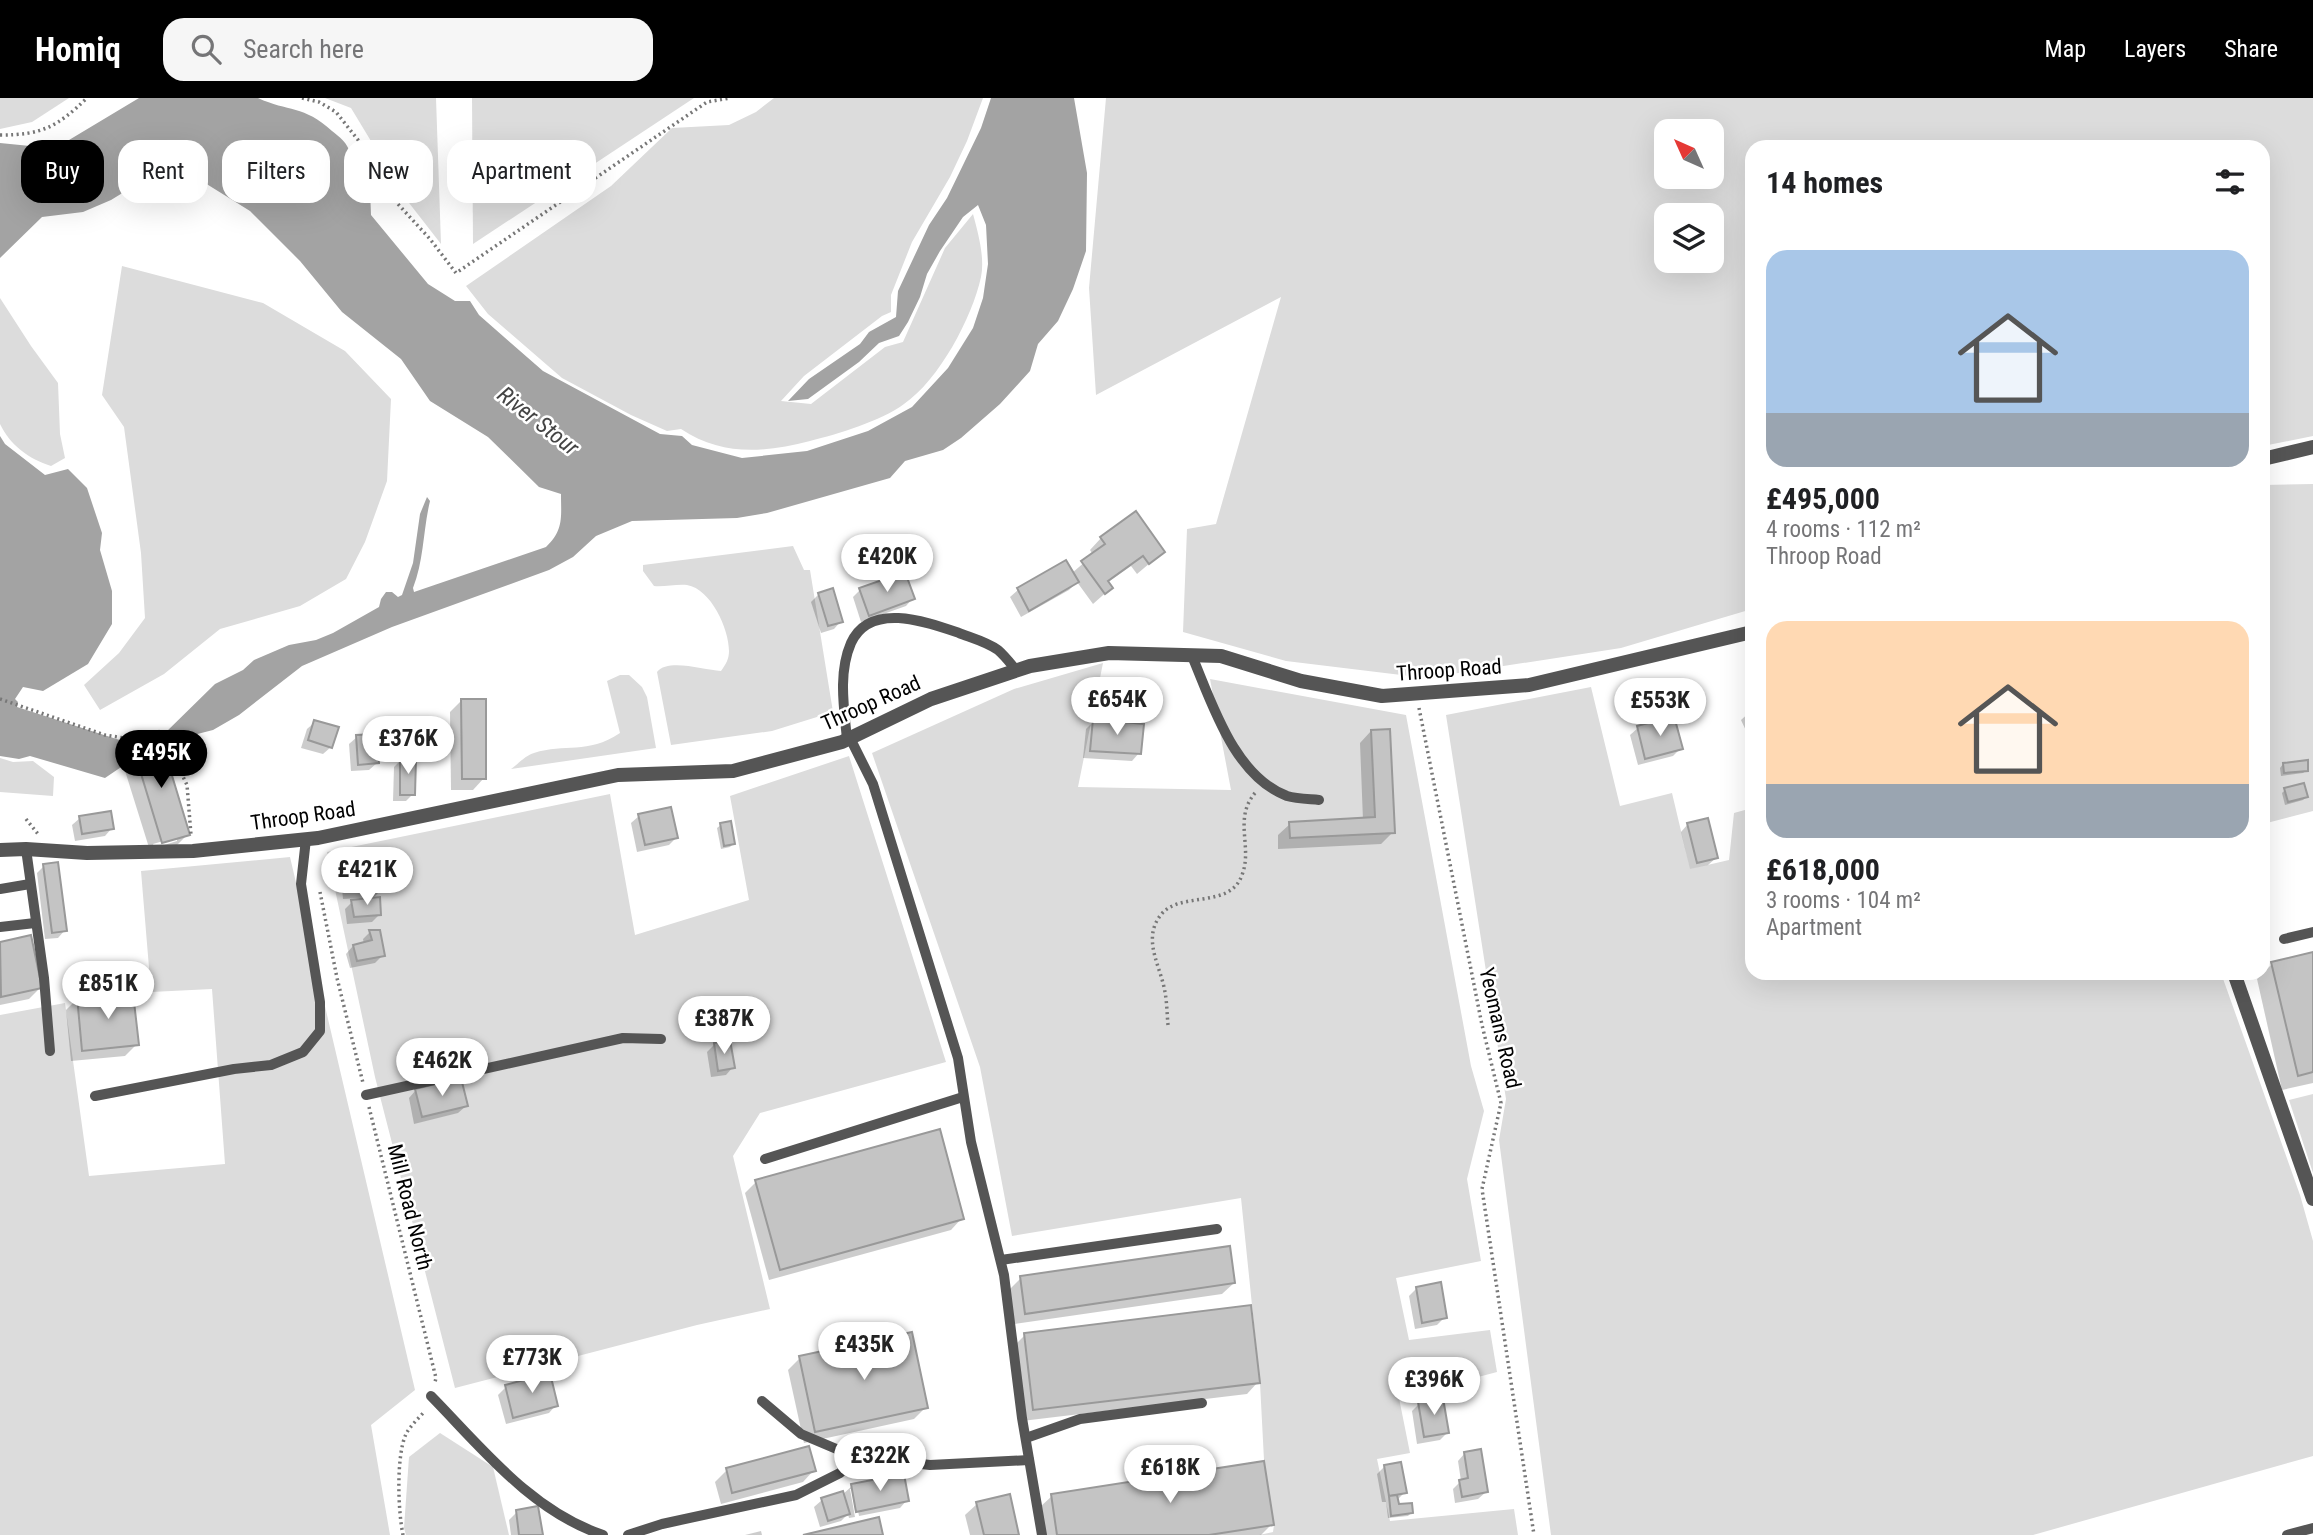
<!DOCTYPE html>
<meta charset="utf-8">
<style>
:root{--surface:#fff;--page:#f6f6f6;--text:#202124;--muted:#757577;--accent:#000}
body{margin:0;font-family:"Roboto Condensed",sans-serif;background:var(--page);color:var(--text);height:100vh;display:flex;flex-direction:column;font-size:26px;white-space:nowrap}
*{box-sizing:border-box;margin:0}
p{font-size:23px;color:var(--muted)}
.icon{flex:none;width:38px;height:38px;fill:none;stroke:currentColor;stroke-width:2;stroke-linecap:round;stroke-linejoin:round}
.map{position:relative;flex:1;overflow:hidden}
.panel{position:absolute;left:1745px;top:42px;width:525px;height:840px;display:flex;flex-direction:column;background:var(--surface);border-radius:21px;box-shadow:0 7px 28px #0002}
.panel>*{flex:none}
.hud{position:absolute;left:21px;top:42px;width:665px;height:63px;display:flex;gap:14px}
.needle{width:46px;rotate:315deg}
.fabs{position:absolute;left:1654px;top:21px;display:grid;gap:14px}
.fabs a{display:grid;place-items:center;width:70px;height:70px;border-radius:14px;background:var(--surface);box-shadow:0 7px 28px #0002;font-size:35px}
.price{position:absolute;translate:-50% -60px;padding:0 16px;border-radius:24px;background:#fff;color:#222;font-size:23px;line-height:46px;filter:drop-shadow(0 2px 4px #0008)}
.price::after{content:'';position:absolute;left:50%;top:42px;width:21px;height:16px;margin-left:-10px;background:inherit;clip-path:polygon(0 0,100% 0,50% 100%)}
.price.current{background:var(--accent);color:#fff}
ul{padding:0;list-style:none}
li{display:grid;align-content:center;gap:14px;height:371px;padding:0 21px}
li span{display:grid;place-items:center;height:217px;border-radius:21px;color:#555}
li>.icon{margin-inline-start:auto}
span .icon{width:126px;height:126px;fill:#fffc;stroke-width:1}
li b{font-size:30px}
h2{display:flex;justify-content:space-between;align-items:center;height:84px;padding:0 21px;font-size:30px}
.pill{padding:0 24px;border-radius:21px;background:var(--surface);box-shadow:0 7px 28px #0002;font-size:24px;line-height:63px}
.pill.current{background:var(--accent);color:#fff}
header{display:flex;align-items:center;gap:42px;box-sizing:border-box;height:98px;padding:0 35px;background:var(--accent);color:#fff}
header strong{font-size:33px}
nav{display:flex;gap:38px;margin-inline-start:auto;font-size:24px}
.search{width:490px;height:63px;background:var(--page);display:flex;align-items:center;gap:18px;box-sizing:border-box;padding:0 24px;border-radius:21px;color:var(--muted);font-size:26px}
.map>svg:first-child{display:block}
</style>
<header>
<strong>Homiq</strong>
<div class="search"><svg class="icon" aria-label="search" viewBox="0 0 24 24"><circle cx="10" cy="10" r="6"/><path d="M15 15l6 6"/></svg>Search here</div>
<nav><a>Map</a><a>Layers</a><a>Share</a></nav>
</header>
<div class="map">
<svg width="2313" height="1437" viewBox="0 0 2313 1437">
<rect width="100%" height="100%" fill="#fff"/>
<g fill="#dcdcdc" fill-rule="evenodd">
<path d="M 0,0 L 69,0 L 32,24 L 0,31 Z"/>
<path d="M 325,0 L 436,0 L 441,146 L 406,101 L 351,10 Z"/>
<path d="M 472,0 L 694,0 L 473,146 Z"/>
<path d="M 774,0 L 983,0 L 967,43 L 950,79 L 912,144 L 891,197 L 891,214 L 882,218 L 804,278 L 781,303 L 811,306 L 885,249 L 903,244 L 945,150 L 973,116 C 978,135 985,159 981,179 C 972,220 939,282 904,306 C 881,323 838,336 810,343 C 763,355 722,358 681,331 L 667,333 L 631,317 L 562,280 L 488,216 L 466,188 L 611,88 L 672,30 L 729,27 L 756,14 Z"/>
<path d="M 1106,0 L 2313,0 L 2313,338 L 2263,348 L 2263,49 L 1752,49 L 1752,511 L 1621,550 L 1426,580 L 1286,563 L 1183,534 L 1187,431 L 1216,426 L 1281,199 L 1096,297 L 1089,190 ZM 1666,33 L 1712,33 L 1712,79 L 1666,79 ZM 1666,117 L 1712,117 L 1712,163 L 1666,163 Z"/>
<path d="M 122,168 L 263,205 L 345,253 L 391,301 L 387,383 L 365,444 L 346,481 L 300,508 L 220,531 L 164,576 L 100,612 L 84,587 L 119,555 L 145,520 L 141,455 L 124,329 L 102,297 Z"/>
<path d="M 0,200 L 31,248 L 58,285 L 60,336 L 65,360 L 51,368 C 29,361 10,347 0,326 Z"/>
<path d="M 2313,386 L 2313,713 L 2263,726 L 2263,387 Z"/>
<path d="M 793,448 L 804,472 L 810,472 L 833,614 L 772,633 L 671,647 L 657,574 C 668,560 704,572 721,573 C 726,566 729,561 729,553 C 729,531 711,491 687,487 C 676,486 664,489 654,488 L 643,473 L 643,467 Z"/>
<path d="M 1103,565 L 1078,689 L 1231,692 L 1210,581 L 1406,617 L 1471,968 L 1484,1013 L 1467,1081 L 1481,1163 L 1396,1180 L 1409,1242 L 1490,1232 L 1497,1274 L 1399,1300 L 1410,1355 L 1377,1361 L 1390,1423 L 1514,1411 L 1518,1437 L 1259,1437 L 1273,1434 L 1274,1427 L 1264,1362 L 1260,1285 L 1241,1100 L 1012,1138 L 980,969 L 872,655 L 1014,591 Z"/>
<path d="M 620,577 L 629,577 L 642,589 L 647,599 L 656,650 L 511,671 C 518,666 526,657 534,655 C 565,645 587,657 620,635 L 607,583 Z"/>
<path d="M 1591,589 L 1620,708 L 1672,695 L 1690,771 L 1729,762 L 1734,715 L 1752,710 L 1752,875 L 2221,875 L 2300,1097 L 2313,1143 L 2313,1358 L 2033,1437 L 1551,1437 L 1499,1042 L 1506,1001 L 1446,617 Z"/>
<path d="M 849,658 L 946,964 L 760,1015 L 733,1058 L 770,1211 L 697,1227 L 455,1290 L 375,979 L 327,754 L 610,696 L 635,837 L 749,802 L 730,698 Z"/>
<path d="M 0,660 L 13,664 L 33,663 L 54,679 L 53,698 L 0,694 Z"/>
<path d="M 290,759 L 415,1292 L 371,1327 L 390,1437 L 0,1437 L 0,917 L 65,905 L 89,1078 L 225,1066 L 212,891 L 151,894 L 141,773 Z"/>
<path d="M 2313,996 L 2313,1075 L 2289,1002 Z"/>
<path d="M 440,1335 L 493,1369 L 509,1437 L 406,1437 L 404,1430 L 409,1359 Z"/>
</g>
<g fill="#a3a3a3">
<path d="M 139,0 L 258,0 C 288,14 304,7 332,33 C 337,37 344,42 347,48 C 356,63 357,78 370,91 L 371,117 L 428,186 L 455,203 L 470,203 L 479,217 L 543,273 L 660,336 L 682,338 L 692,347 L 742,360 L 807,353 L 868,333 L 912,309 L 948,270 L 973,230 L 983,200 L 988,166 L 986,127 L 978,107 L 963,119 L 940,153 L 927,176 L 920,199 L 908,224 L 899,238 L 879,245 L 859,264 L 808,301 L 788,303 L 809,281 L 860,246 L 869,234 L 896,219 L 898,193 L 929,127 L 947,100 L 981,30 L 991,0 L 1074,0 L 1087,75 L 1086,153 L 1073,191 L 1058,223 L 1038,246 L 1030,273 L 1000,306 L 961,340 L 943,352 L 905,363 L 890,380 L 767,415 L 737,420 L 632,423 L 596,438 L 573,459 L 549,472 L 392,529 L 302,568 L 239,617 L 213,632 L 166,644 L 163,637 L 215,586 L 243,572 L 254,562 L 289,547 L 316,542 L 333,535 L 379,509 L 381,501 L 386,494 L 392,494 L 398,499 L 402,497 L 413,465 L 420,416 L 427,399 L 430,403 C 423,432 424,462 413,490 L 414,494 L 546,449 C 564,432 561,419 561,396 L 539,389 L 488,339 L 430,303 L 401,261 L 342,214 L 300,163 L 250,113 L 205,85 L 169,77 L 142,83 L 111,102 L 83,114 L 42,119 L 0,160 L 0,45 L 40,49 L 69,42 Z"/>
<path d="M 0,338 L 5,346 L 45,377 L 68,371 L 87,390 L 102,435 L 100,452 L 112,493 L 112,526 L 88,566 L 43,593 L 23,589 L 15,601 L 18,604 L 17,609 L 132,646 L 136,659 L 105,680 L 30,658 L 19,661 L 0,658 Z"/>
</g>
<g fill="#0003" fill-rule="evenodd">
<path d="M 1101,440 L 1163,454 L 1137,476 L 1131,468 L 1107,485 L 1111,490 L 1093,506 L 1077,484 L 1069,492 L 1021,519 L 1010,499 L 1018,492 L 1066,464 L 1072,475 L 1093,457 L 1090,452 Z"/>
<path d="M 860,492 L 913,500 L 906,508 L 861,524 L 853,499 Z"/>
<path d="M 819,496 L 841,523 L 834,531 L 821,535 L 811,504 Z"/>
<path d="M 462,602 L 484,680 L 473,692 L 451,692 L 450,614 Z"/>
<path d="M 1752,612 L 1752,635 L 1748,637 L 1741,622 Z"/>
<path d="M 1094,623 L 1139,655 L 1132,663 L 1083,660 L 1086,631 Z"/>
<path d="M 315,624 L 331,649 L 323,656 L 301,650 L 307,631 Z"/>
<path d="M 1638,630 L 1681,650 L 1673,658 L 1638,667 L 1630,637 Z"/>
<path d="M 1371,633 L 1393,734 L 1381,746 L 1278,751 L 1278,737 L 1290,726 L 1363,722 L 1360,645 Z"/>
<path d="M 357,639 L 377,665 L 369,672 L 351,673 L 349,646 Z"/>
<path d="M 133,648 L 188,736 L 176,748 L 151,756 L 121,660 ZM 177,739 L 177,743 L 155,750 L 153,746 Z"/>
<path d="M 401,662 L 413,696 L 406,703 L 393,703 L 394,669 Z"/>
<path d="M 2283,666 L 2307,672 L 2303,675 L 2281,678 L 2280,670 Z"/>
<path d="M 2285,692 L 2306,699 L 2303,702 L 2285,707 L 2282,695 Z"/>
<path d="M 639,718 L 676,740 L 669,747 L 637,754 L 631,725 Z"/>
<path d="M 80,720 L 112,730 L 105,738 L 75,743 L 72,727 Z"/>
<path d="M 1688,726 L 1716,760 L 1708,767 L 1690,771 L 1681,734 Z"/>
<path d="M 721,727 L 733,746 L 730,749 L 721,751 L 717,730 Z"/>
<path d="M 44,768 L 65,832 L 58,840 L 45,841 L 37,775 Z"/>
<path d="M 349,772 L 381,792 L 371,802 L 380,816 L 372,824 L 347,826 L 345,811 L 352,804 L 361,803 L 361,800 L 343,801 L 341,779 Z"/>
<path d="M 370,834 L 383,857 L 375,865 L 350,870 L 346,856 L 353,848 L 364,846 L 363,841 Z"/>
<path d="M 29,839 L 41,889 L 29,901 L 0,907 L 0,846 Z"/>
<path d="M 2313,856 L 2313,985 L 2282,992 L 2257,881 L 2272,866 Z"/>
<path d="M 78,900 L 137,946 L 125,958 L 71,963 L 66,912 Z"/>
<path d="M 714,947 L 733,969 L 726,977 L 711,979 L 707,954 Z"/>
<path d="M 416,992 L 466,1008 L 458,1015 L 414,1026 L 409,1000 Z"/>
<path d="M 756,1084 L 962,1120 L 951,1132 L 769,1182 L 745,1095 Z"/>
<path d="M 1021,1180 L 1234,1185 L 1222,1196 L 1014,1226 L 1009,1192 Z"/>
<path d="M 1417,1190 L 1445,1219 L 1437,1227 L 1415,1231 L 1409,1198 Z"/>
<path d="M 1025,1237 L 1258,1284 L 1247,1296 L 1022,1323 L 1013,1249 Z"/>
<path d="M 800,1260 L 926,1309 L 914,1321 L 804,1345 L 788,1272 Z"/>
<path d="M 506,1289 L 556,1307 L 549,1315 L 506,1326 L 498,1297 Z"/>
<path d="M 1419,1306 L 1447,1335 L 1440,1342 L 1417,1346 L 1412,1313 Z"/>
<path d="M 1465,1355 L 1486,1394 L 1478,1401 L 1455,1405 L 1453,1391 L 1461,1383 L 1458,1363 Z"/>
<path d="M 1384,1369 L 1405,1394 L 1396,1403 L 1397,1408 L 1412,1414 L 1408,1418 L 1388,1420 L 1386,1404 L 1382,1404 L 1377,1376 Z"/>
<path d="M 727,1372 L 814,1372 L 803,1384 L 721,1406 L 715,1384 Z"/>
<path d="M 852,1388 L 907,1402 L 900,1410 L 859,1418 L 854,1391 L 850,1391 L 855,1419 L 849,1420 L 848,1416 L 841,1423 L 820,1429 L 814,1409 L 822,1402 L 842,1397 Z"/>
<path d="M 1052,1398 L 1272,1426 L 1261,1437 L 1044,1437 L 1040,1409 Z"/>
<path d="M 977,1406 L 1017,1437 L 970,1437 L 965,1417 Z"/>
<path d="M 517,1414 L 541,1437 L 511,1437 L 509,1422 Z"/>
<path d="M 761,1433 L 762,1437 L 745,1437 Z"/>
</g>
<g fill="#c4c4c4" stroke="#999" stroke-width="2">
<path d="M 1136,413 L 1165,454 L 1149,466 L 1143,458 L 1108,483 L 1113,490 L 1105,496 L 1081,463 L 1105,446 L 1100,439 Z"/>
<path d="M 1066,462 L 1079,484 L 1029,513 L 1017,490 Z"/>
<path d="M 905,474 L 915,501 L 869,518 L 859,490 Z"/>
<path d="M 833,490 L 843,524 L 828,528 L 818,495 Z"/>
<path d="M 461,601 L 486,601 L 486,681 L 462,681 Z"/>
<path d="M 1674,618 L 1683,651 L 1645,661 L 1637,628 Z"/>
<path d="M 1093,621 L 1144,626 L 1141,656 L 1090,653 Z"/>
<path d="M 314,622 L 339,629 L 332,650 L 308,642 Z"/>
<path d="M 1390,631 L 1395,735 L 1290,740 L 1289,724 L 1375,719 L 1371,632 Z"/>
<path d="M 377,636 L 379,665 L 358,667 L 356,637 Z"/>
<path d="M 160,638 L 190,737 L 162,745 L 132,646 Z"/>
<path d="M 400,660 L 416,660 L 415,697 L 400,697 Z"/>
<path d="M 2308,662 L 2308,673 L 2284,675 L 2283,665 Z"/>
<path d="M 2304,685 L 2308,699 L 2288,704 L 2284,690 Z"/>
<path d="M 671,709 L 678,740 L 645,747 L 638,716 Z"/>
<path d="M 111,713 L 114,731 L 82,736 L 79,718 Z"/>
<path d="M 1708,720 L 1718,760 L 1697,765 L 1687,725 Z"/>
<path d="M 731,723 L 735,746 L 724,748 L 720,725 Z"/>
<path d="M 58,764 L 67,833 L 52,835 L 43,766 Z"/>
<path d="M 380,766 L 383,792 L 350,794 L 348,770 Z"/>
<path d="M 380,799 L 381,817 L 354,819 L 351,802 Z"/>
<path d="M 369,832 L 380,832 L 385,858 L 357,863 L 353,847 L 372,842 Z"/>
<path d="M 31,837 L 42,890 L 1,899 L 0,844 Z"/>
<path d="M 2313,854 L 2313,974 L 2298,978 L 2271,864 Z"/>
<path d="M 133,895 L 139,947 L 82,953 L 77,898 Z"/>
<path d="M 730,942 L 735,970 L 718,973 L 714,945 Z"/>
<path d="M 461,980 L 468,1008 L 422,1019 L 415,991 Z"/>
<path d="M 940,1031 L 964,1121 L 780,1172 L 755,1082 Z"/>
<path d="M 1230,1148 L 1235,1185 L 1025,1216 L 1020,1178 Z"/>
<path d="M 1441,1184 L 1447,1220 L 1422,1225 L 1416,1189 Z"/>
<path d="M 1251,1207 L 1260,1285 L 1033,1312 L 1024,1235 Z"/>
<path d="M 912,1234 L 928,1310 L 815,1334 L 799,1258 Z"/>
<path d="M 550,1275 L 558,1308 L 513,1320 L 505,1287 Z"/>
<path d="M 1443,1300 L 1449,1335 L 1424,1339 L 1418,1304 Z"/>
<path d="M 809,1348 L 816,1373 L 732,1395 L 726,1370 Z"/>
<path d="M 1481,1351 L 1488,1394 L 1462,1399 L 1459,1382 L 1468,1380 L 1464,1354 Z"/>
<path d="M 1264,1363 L 1274,1427 L 1209,1437 L 1057,1437 L 1051,1396 Z"/>
<path d="M 1401,1364 L 1407,1395 L 1389,1398 L 1384,1367 Z"/>
<path d="M 904,1376 L 909,1403 L 856,1414 L 851,1386 Z"/>
<path d="M 843,1393 L 850,1416 L 828,1423 L 821,1400 Z"/>
<path d="M 1010,1396 L 1019,1437 L 984,1437 L 976,1404 Z"/>
<path d="M 1397,1397 L 1399,1406 L 1412,1405 L 1413,1415 L 1391,1418 L 1389,1398 Z"/>
<path d="M 538,1408 L 543,1437 L 519,1437 L 516,1412 Z"/>
<path d="M 879,1419 L 883,1437 L 803,1437 Z"/>
</g>
<g fill="none" stroke-linecap="round" stroke-linejoin="round">
<g stroke="#777" stroke-width="3.5" stroke-dasharray="2 3.5" stroke-linecap="butt">
<path d="M 302,0 L 319,4 L 336,14 L 362,47 L 397,105 L 430,141 L 456,175 L 707,4 L 730,0"/>
<path d="M 0,37 C 42,37 57,29 87,0"/>
<path d="M 0,601 L 105,637 L 130,641 L 161,633 L 187,687 L 191,737"/>
<path d="M 1419,610 L 1482,927 L 1501,1005 L 1482,1091 L 1534,1437"/>
<path d="M 26,721 L 38,736"/>
<path d="M 320,794 L 337,880 L 363,985"/>
<path d="M 1168,927 C 1167,916 1167,905 1165,894 C 1161,869 1142,842 1160,818 C 1178,792 1230,812 1242,777 C 1253,749 1233,721 1255,695"/>
<path d="M 369,1009 L 436,1280 L 435,1284"/>
<path d="M 403,1437 C 398,1413 396,1358 406,1336 C 410,1328 419,1320 424,1314"/>
</g>
<g stroke="#555" stroke-width="10">
<path d="M 1192,558 C 1212,605 1234,678 1287,698 C 1297,701 1309,701 1319,702"/>
<path d="M 850,640 L 873,686 L 958,960 L 971,1044 L 1004,1177 L 1022,1320 L 1042,1437"/>
<path d="M 847,641 C 844,610 838,575 851,545 C 870,503 927,524 959,535 C 972,540 987,544 998,552 C 1005,558 1011,566 1016,572"/>
<path d="M 26,751 L 44,880 L 50,953"/>
<path d="M 0,791 L 30,786"/>
<path d="M 0,829 L 35,825"/>
<path d="M 2284,841 L 2313,834"/>
<path d="M 366,997 L 623,940 L 661,941"/>
<path d="M 95,998 L 234,971 L 271,967 L 303,954 L 320,933 L 320,904 L 301,786 L 306,741"/>
<path d="M 765,1061 L 963,999"/>
<path d="M 1001,1162 L 1217,1131"/>
<path d="M 431,1298 C 482,1350 531,1413 603,1437"/>
<path d="M 762,1303 L 801,1336 L 853,1358 L 930,1367 L 1029,1362"/>
<path d="M 1026,1340 L 1080,1321 L 1202,1305"/>
<path d="M 628,1437 L 662,1426 L 796,1397 L 840,1375 L 857,1358"/>
<path d="M 2287,1437 L 2313,1430"/>
</g>
<g stroke="#555" stroke-width="14">
<path d="M 2263,361 L 2313,349"/>
<path d="M 0,752 L 26,751 L 87,755 L 193,753 L 318,740 L 618,677 L 733,673 L 842,644 L 931,601 L 1030,568 L 1109,555 L 1221,558 L 1301,583 L 1382,598 L 1529,587 L 1752,534"/>
<path d="M 2234,875 L 2313,1101"/>
</g>
</g>
<g text-anchor="middle" dominant-baseline="central" stroke-width="5" stroke-linejoin="round" paint-order="stroke">
<g font-size="21" fill="#000" stroke="#fff">
<text transform="translate(1449 572) rotate(-4)">Throop Road</text>
<text transform="translate(871 605) rotate(-24)">Throop Road</text>
<text transform="translate(303 718) rotate(-8)">Throop Road</text>
<text transform="translate(1500 930) rotate(77)">Yeomans Road</text>
<text transform="translate(410 1109) rotate(76)">Mill Road North</text>
</g>
<g font-size="23" font-style="italic" fill="#444" stroke="#fff">
<text transform="translate(538 323) rotate(38)">River Stour</text>
</g>
</g>
</svg>
<div class="fabs">
<a><svg class="needle" viewBox="-14 -14 28 28"><path d="M0-13l5 13h-10z" fill="#e53935"/><path d="M0 13l5-13h-10z" fill="#757577"/></svg></a>
<a><svg class="icon" aria-label="layers" viewBox="0 0 24 24"><path d="M12 4l9 5-9 5-9-5zM3 14l9 5 9-5"/></svg></a>
</div>
<b class="price" style="left:887px;top:496px">£420K</b>
<b class="price" style="left:1117px;top:639px">£654K</b>
<b class="price" style="left:1660px;top:640px">£553K</b>
<b class="price" style="left:408px;top:678px">£376K</b>
<b class="price current" style="left:161px;top:692px">£495K</b>
<b class="price" style="left:367px;top:809px">£421K</b>
<b class="price" style="left:108px;top:923px">£851K</b>
<b class="price" style="left:724px;top:958px">£387K</b>
<b class="price" style="left:442px;top:1000px">£462K</b>
<b class="price" style="left:864px;top:1284px">£435K</b>
<b class="price" style="left:532px;top:1297px">£773K</b>
<b class="price" style="left:1434px;top:1319px">£396K</b>
<b class="price" style="left:880px;top:1395px">£322K</b>
<b class="price" style="left:1170px;top:1407px">£618K</b>
<div class="hud">
<a class="pill current">Buy</a>
<a class="pill">Rent</a>
<a class="pill">Filters</a>
<a class="pill">New</a>
<a class="pill">Apartment</a>
</div>
<section class="panel">
<h2>14 homes<svg class="icon" aria-label="filters" viewBox="0 0 24 24"><path d="M4 7h16M4 17h16"/><circle cx="9" cy="7" r="2"/><circle cx="15" cy="17" r="2"/></svg></h2>
<ul>
<li><span style="background:linear-gradient(#a9c7e8 75%,#9aa5b1 0)"><svg class="icon" aria-label="home" viewBox="0 0 24 24"><path d="M3 11l9-7 9 7M6 9v11h12V9"/></svg></span><div><b>£495,000</b><p>4 rooms · 112 m²</p><p>Throop Road</p></div></li>
<li><span style="background:linear-gradient(#ffd9b3 75%,#9aa5b1 0)"><svg class="icon" aria-label="home" viewBox="0 0 24 24"><path d="M3 11l9-7 9 7M6 9v11h12V9"/></svg></span><div><b>£618,000</b><p>3 rooms · 104 m²</p><p>Apartment</p></div></li>
</ul>
</section>
</div>
